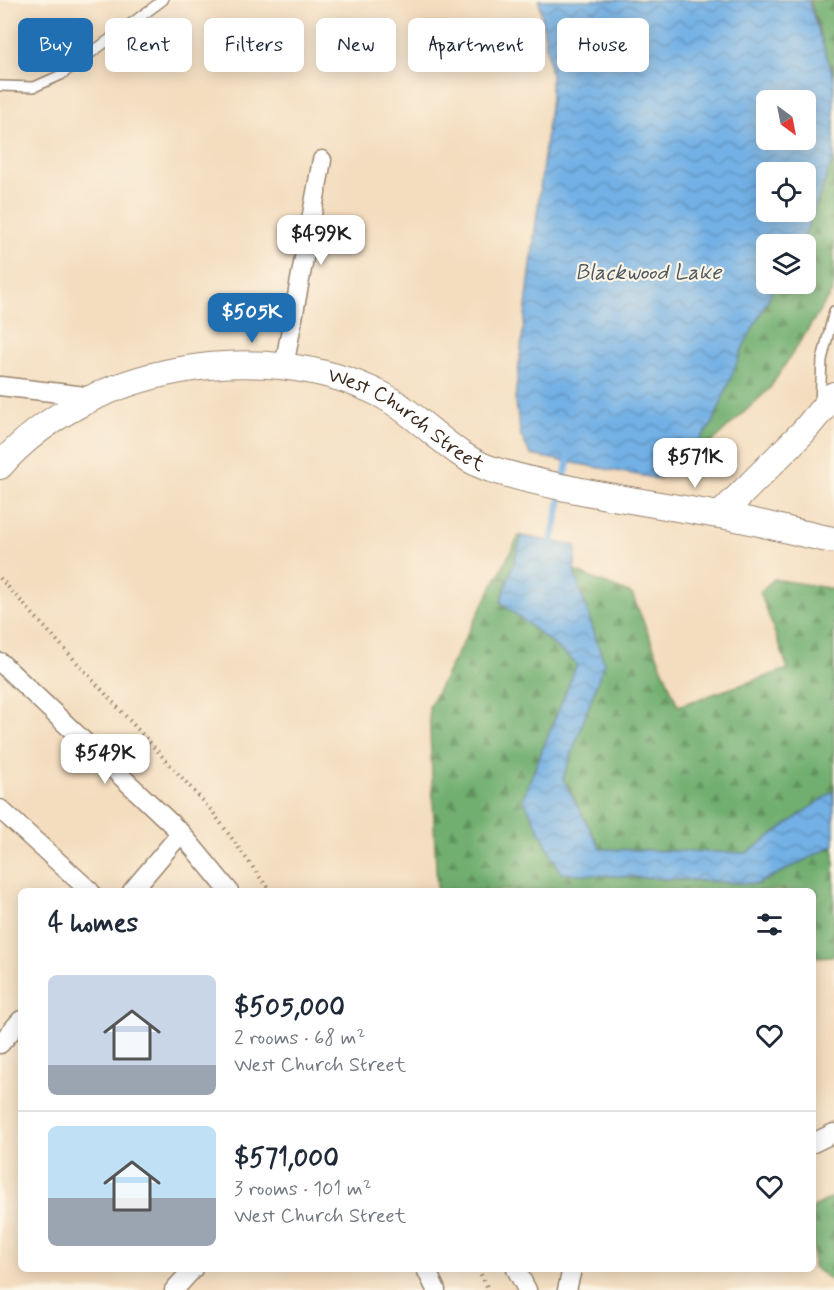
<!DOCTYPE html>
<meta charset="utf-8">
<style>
:root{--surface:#fff;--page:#f6f6f7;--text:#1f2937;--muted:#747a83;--line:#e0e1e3;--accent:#1f6fb2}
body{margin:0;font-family:Mynerve,sans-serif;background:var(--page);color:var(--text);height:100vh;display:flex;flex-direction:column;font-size:22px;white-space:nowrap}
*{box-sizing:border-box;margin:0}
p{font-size:20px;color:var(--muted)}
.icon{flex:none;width:33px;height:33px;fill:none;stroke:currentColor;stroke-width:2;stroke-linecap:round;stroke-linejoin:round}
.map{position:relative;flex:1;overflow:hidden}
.drawer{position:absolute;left:18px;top:888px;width:798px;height:384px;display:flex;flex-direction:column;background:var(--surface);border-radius:9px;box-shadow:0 3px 15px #0003}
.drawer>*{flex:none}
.guide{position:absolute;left:18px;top:18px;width:798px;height:54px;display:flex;gap:12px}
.needle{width:39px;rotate:148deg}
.fabs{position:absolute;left:756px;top:90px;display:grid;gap:12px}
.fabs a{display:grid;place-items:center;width:60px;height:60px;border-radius:9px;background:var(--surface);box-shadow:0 3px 15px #0003;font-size:30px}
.price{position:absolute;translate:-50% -51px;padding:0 14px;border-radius:12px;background:#fff;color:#222;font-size:20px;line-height:39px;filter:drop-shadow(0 2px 3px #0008)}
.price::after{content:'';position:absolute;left:50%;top:36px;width:18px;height:14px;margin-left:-9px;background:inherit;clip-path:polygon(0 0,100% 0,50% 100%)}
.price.selected{background:var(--accent);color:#fff}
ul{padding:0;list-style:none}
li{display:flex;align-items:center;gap:18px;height:150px;padding:0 30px}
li+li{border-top:2px solid var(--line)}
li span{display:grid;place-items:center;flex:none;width:168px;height:120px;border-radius:9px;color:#555}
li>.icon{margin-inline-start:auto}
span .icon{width:72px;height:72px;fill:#fffc;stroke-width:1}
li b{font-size:26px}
h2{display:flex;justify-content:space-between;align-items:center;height:72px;padding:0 30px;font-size:26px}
.tag{padding:0 21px;border-radius:9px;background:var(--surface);box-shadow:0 3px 15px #0003;font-size:21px;line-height:54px}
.tag.selected{background:var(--accent);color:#fff}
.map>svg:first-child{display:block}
</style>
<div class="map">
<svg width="834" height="1290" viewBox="0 0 834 1290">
<defs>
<pattern id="forest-firs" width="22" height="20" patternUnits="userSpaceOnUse" patternTransform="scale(1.5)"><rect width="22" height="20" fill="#71af70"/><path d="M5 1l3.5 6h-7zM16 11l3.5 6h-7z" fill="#5e8f5b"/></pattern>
<pattern id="water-waves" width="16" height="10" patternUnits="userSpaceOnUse" patternTransform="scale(1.5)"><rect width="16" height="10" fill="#72b0e5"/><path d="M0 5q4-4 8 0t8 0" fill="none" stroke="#5f8fb9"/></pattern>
</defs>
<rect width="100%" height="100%" fill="#fcf5e5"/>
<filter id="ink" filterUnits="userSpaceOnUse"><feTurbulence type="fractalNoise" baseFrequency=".0167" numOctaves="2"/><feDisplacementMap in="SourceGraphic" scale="12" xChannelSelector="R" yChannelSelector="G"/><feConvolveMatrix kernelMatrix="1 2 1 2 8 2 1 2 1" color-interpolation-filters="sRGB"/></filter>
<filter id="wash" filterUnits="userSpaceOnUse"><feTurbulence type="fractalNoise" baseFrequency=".008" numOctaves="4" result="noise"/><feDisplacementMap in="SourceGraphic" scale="24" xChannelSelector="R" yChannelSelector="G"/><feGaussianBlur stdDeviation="1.35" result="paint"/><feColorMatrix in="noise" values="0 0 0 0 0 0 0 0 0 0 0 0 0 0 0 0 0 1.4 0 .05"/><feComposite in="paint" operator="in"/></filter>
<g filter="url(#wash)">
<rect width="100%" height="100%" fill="#f4ddbf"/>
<g fill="url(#forest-firs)" stroke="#566c47" stroke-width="1.5">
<path d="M 810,0 L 834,0 L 834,80 Z"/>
<path d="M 834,120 L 834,283 L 832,292 L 770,388 L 693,460 L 673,456 L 766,284 L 806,284 L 806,244 L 774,244 L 806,212 Z"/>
<path d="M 519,536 L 522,536 L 501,602 L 577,664 L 523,798 L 561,873 L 758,884 L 834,845 L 834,956 L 813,957 L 813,891 L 437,891 L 429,707 Z"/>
<path d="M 574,571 L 632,594 L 678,706 L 788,669 L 760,592 L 774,579 L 834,589 L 834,791 L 747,853 L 601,849 L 563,779 L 604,663 Z"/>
<path d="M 834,1197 L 834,1283 L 813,1267 L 813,1207 Z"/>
</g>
<g fill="url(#water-waves)" stroke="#566d82" stroke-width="1.5" fill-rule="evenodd">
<path d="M 539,0 L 808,0 L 834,78 L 834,157 L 805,234 L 799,244 L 766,244 L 766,284 L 776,284 L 743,347 L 713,423 L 699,441 L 659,479 L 531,455 L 521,436 L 515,399 L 551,97 L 551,75 ZM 766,100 L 806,100 L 806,140 L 766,140 ZM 766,172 L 806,172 L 806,212 L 766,212 Z"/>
<path d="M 522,536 L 577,546 L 574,571 L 604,663 L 563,779 L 601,849 L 747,853 L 834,791 L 834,845 L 758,884 L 561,873 L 523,798 L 577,664 L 501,602 Z"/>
</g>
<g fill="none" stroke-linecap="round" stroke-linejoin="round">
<g stroke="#72b0e5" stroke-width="7">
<path d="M 564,481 L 569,454"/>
<path d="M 550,549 L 562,492"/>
</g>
</g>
</g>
<g filter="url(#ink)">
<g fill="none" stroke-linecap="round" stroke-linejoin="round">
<defs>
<g id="lane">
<path d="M 0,86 L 34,87 L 61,75 L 163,0"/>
<path d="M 820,403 L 822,360 L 834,311"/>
</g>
<g id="street">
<path d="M 284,367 L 322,160"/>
<path d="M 0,386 L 94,397"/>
<path d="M 0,662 L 181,833 L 229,891"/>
<path d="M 0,809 L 90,891"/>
<path d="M 132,891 L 181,833"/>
<path d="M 0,1044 L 21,1020"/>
<path d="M 813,1143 L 834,1133"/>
<path d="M 426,1269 L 436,1290"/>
<path d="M 516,1269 L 527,1290"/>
<path d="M 174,1290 L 193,1269"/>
<path d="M 567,1290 L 572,1269"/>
</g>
<g id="secondary">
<path id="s1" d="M 0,466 C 87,366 262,335 380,394 C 421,415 452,459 497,471 C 570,492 644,502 719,515 C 758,521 795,533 834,540"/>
<path d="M 720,515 L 803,432 L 834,395"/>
</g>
</defs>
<use href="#lane" stroke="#98846e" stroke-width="12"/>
<use href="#street" stroke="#98846e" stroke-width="21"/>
<use href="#secondary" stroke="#98846e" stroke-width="28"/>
<g stroke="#98846e" stroke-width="4" stroke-dasharray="1.5 4.5" stroke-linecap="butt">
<path d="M 0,578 L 212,811 L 270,891"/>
<path d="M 478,1269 L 489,1290"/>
</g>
<use href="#lane" stroke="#fff" stroke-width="9"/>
<use href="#street" stroke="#fff" stroke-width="18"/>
<use href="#secondary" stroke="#fff" stroke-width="26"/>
</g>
</g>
<g text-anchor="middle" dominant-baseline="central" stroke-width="4.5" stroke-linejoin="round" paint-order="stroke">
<g font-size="21" fill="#3b2a1e" stroke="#fcf5e5">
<text stroke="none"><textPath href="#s1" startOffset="448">West Church Street</textPath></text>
</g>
<g font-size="22" font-style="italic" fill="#4e5964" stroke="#fcf5e5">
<text x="648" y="273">Blackwood Lake</text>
</g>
</g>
</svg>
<div class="fabs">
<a><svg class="needle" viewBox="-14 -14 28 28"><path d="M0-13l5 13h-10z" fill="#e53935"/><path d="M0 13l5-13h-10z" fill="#747a83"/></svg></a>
<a><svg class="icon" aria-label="locate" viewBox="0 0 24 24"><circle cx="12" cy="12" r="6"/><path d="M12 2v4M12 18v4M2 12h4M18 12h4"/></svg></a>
<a><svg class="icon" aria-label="layers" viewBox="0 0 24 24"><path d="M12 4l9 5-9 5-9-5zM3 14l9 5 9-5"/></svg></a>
</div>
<b class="price" style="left:321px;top:266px">$499K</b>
<b class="price selected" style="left:252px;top:344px">$505K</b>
<b class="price" style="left:695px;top:489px">$571K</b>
<b class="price" style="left:105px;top:785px">$549K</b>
<div class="guide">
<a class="tag selected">Buy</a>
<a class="tag">Rent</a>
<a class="tag">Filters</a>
<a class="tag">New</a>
<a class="tag">Apartment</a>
<a class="tag">House</a>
</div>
<section class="drawer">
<h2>4 homes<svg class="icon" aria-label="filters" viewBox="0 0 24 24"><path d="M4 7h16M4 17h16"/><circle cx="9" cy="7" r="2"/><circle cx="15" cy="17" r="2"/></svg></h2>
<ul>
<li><span style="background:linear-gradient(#c9d6e8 75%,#9aa5b1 0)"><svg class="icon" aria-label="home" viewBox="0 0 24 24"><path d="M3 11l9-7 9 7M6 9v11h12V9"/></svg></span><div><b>$505,000</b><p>2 rooms · 68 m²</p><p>West Church Street</p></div><svg class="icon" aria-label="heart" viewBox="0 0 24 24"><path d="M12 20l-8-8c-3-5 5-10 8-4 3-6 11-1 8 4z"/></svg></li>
<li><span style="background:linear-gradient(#bfe0f5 60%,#9aa5b1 0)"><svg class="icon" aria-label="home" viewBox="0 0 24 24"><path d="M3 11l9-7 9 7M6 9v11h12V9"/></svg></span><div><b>$571,000</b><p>3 rooms · 101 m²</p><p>West Church Street</p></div><svg class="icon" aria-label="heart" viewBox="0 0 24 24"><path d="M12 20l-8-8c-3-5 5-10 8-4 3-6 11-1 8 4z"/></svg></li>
</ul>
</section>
</div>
